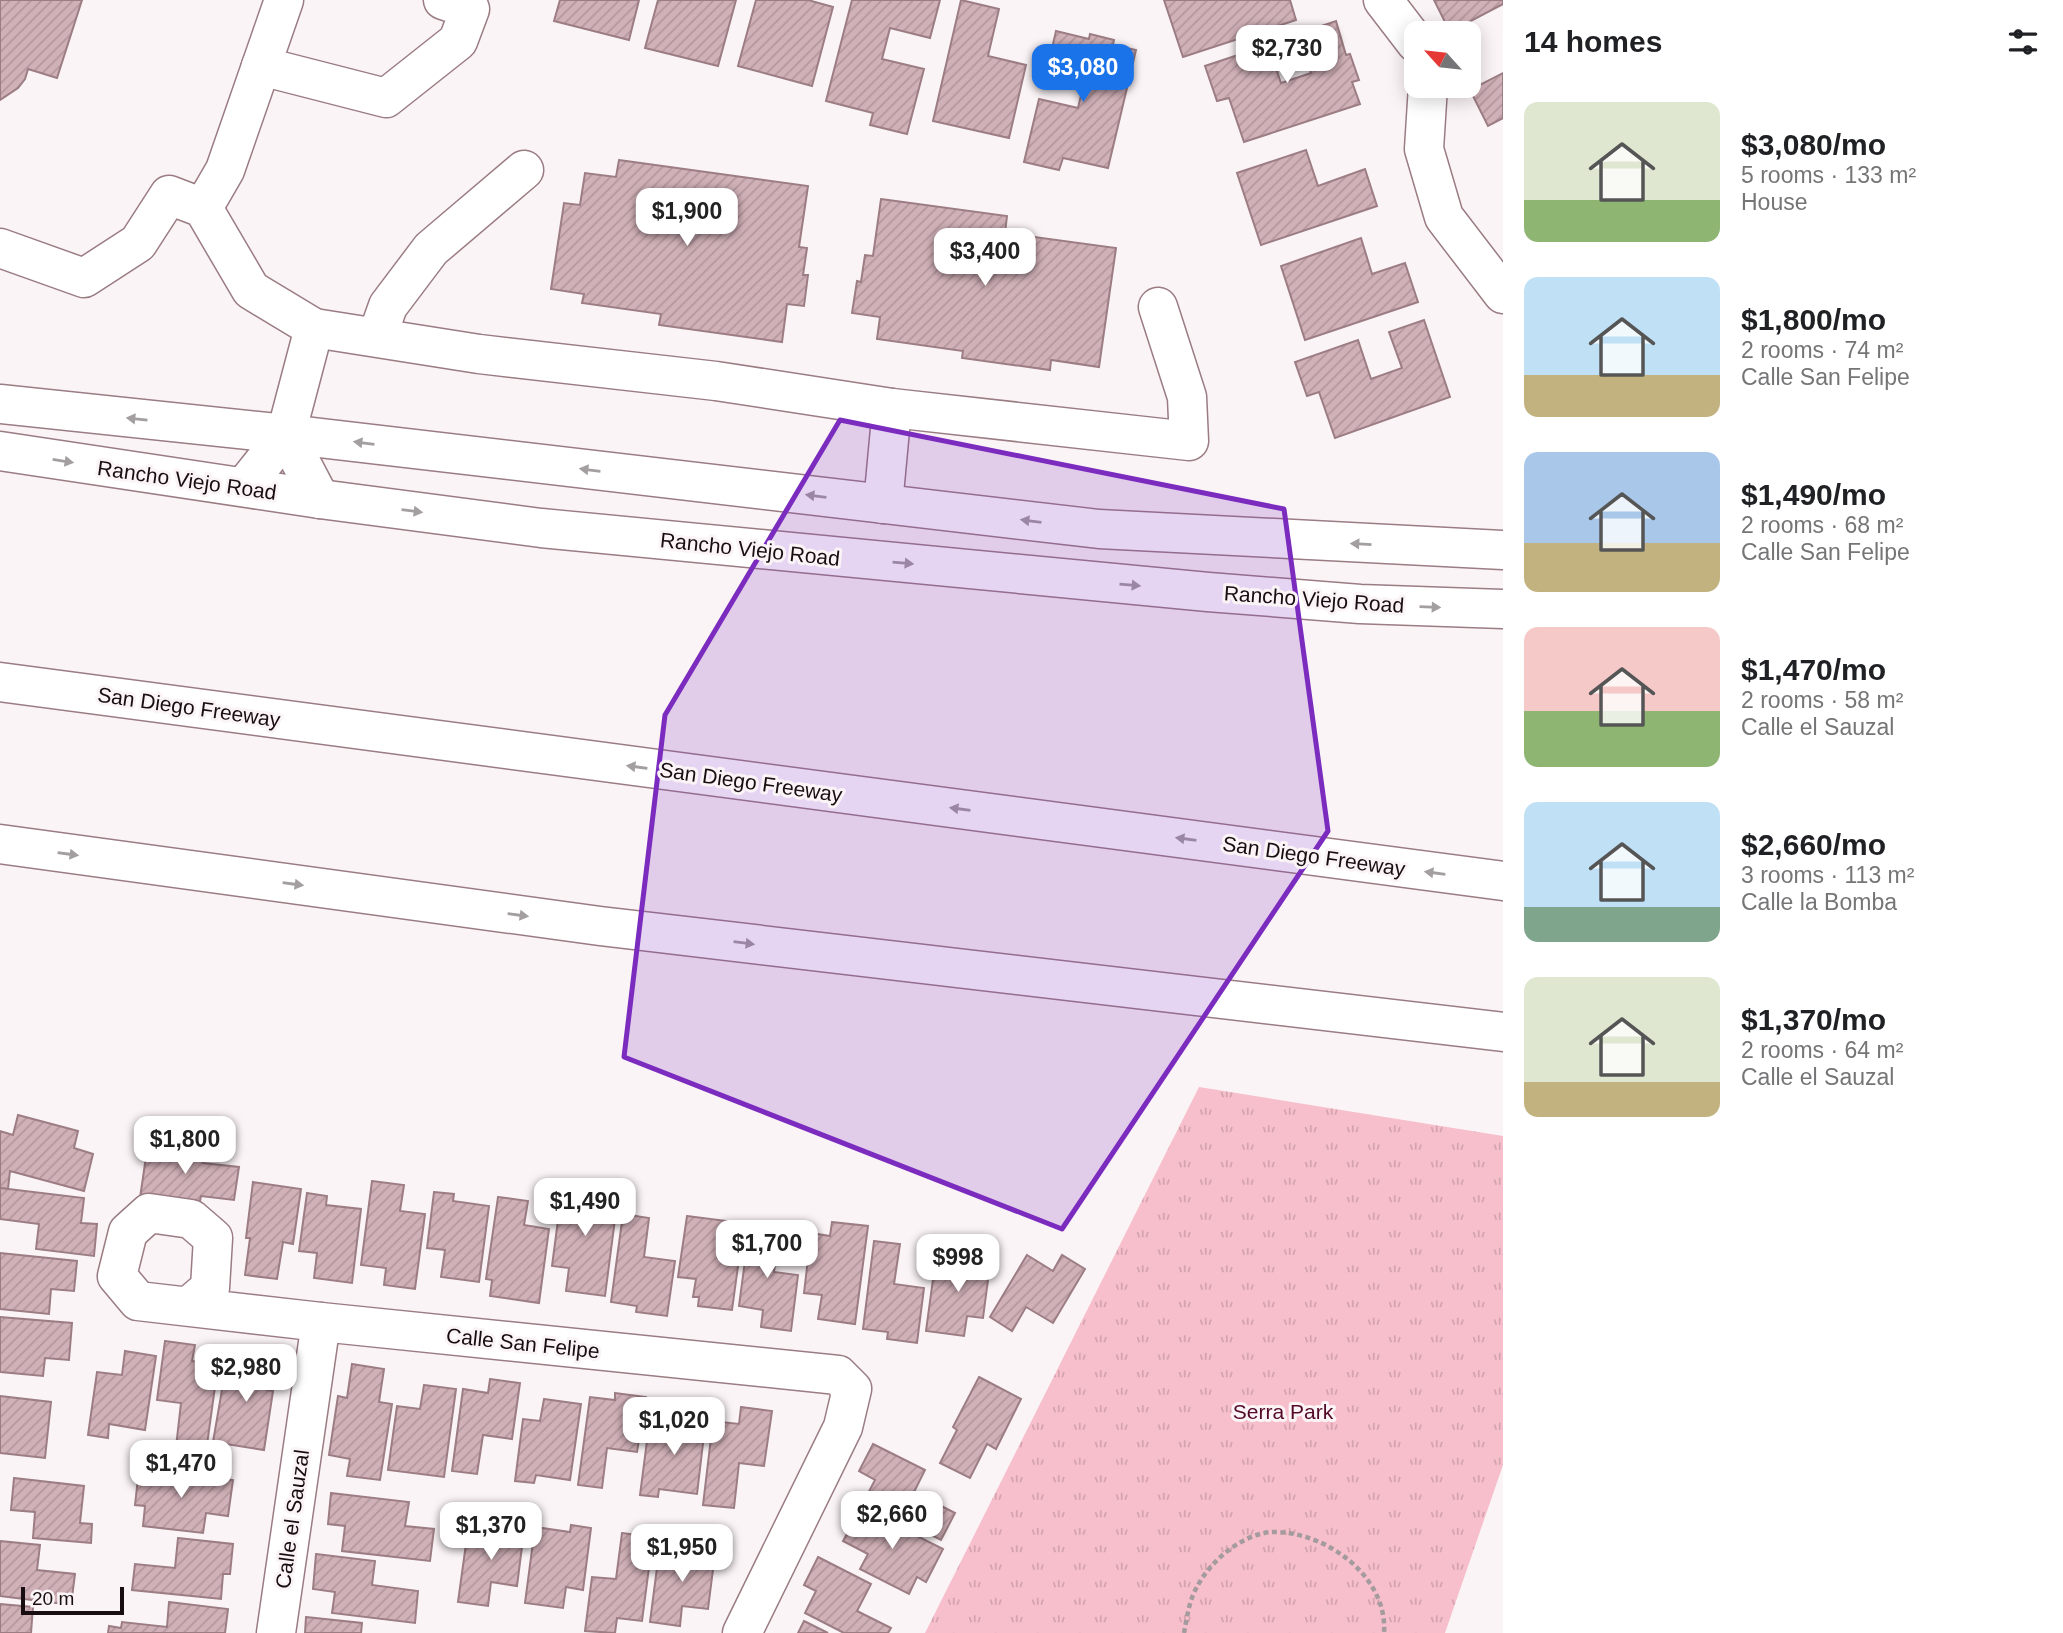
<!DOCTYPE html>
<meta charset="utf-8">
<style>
:root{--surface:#fff;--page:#f2f2f2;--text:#202124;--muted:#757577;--accent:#1a73e8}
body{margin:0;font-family:Arial,sans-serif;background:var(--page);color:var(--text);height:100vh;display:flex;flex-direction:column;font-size:26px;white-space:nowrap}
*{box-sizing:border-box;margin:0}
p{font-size:23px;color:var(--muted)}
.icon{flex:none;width:38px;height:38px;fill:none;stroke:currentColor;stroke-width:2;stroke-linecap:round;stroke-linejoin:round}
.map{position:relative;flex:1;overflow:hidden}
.sheet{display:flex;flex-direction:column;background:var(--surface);width:560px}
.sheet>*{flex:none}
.needle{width:46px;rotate:297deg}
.tools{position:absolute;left:1404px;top:21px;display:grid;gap:14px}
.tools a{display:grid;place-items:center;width:77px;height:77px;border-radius:14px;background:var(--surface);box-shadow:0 4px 18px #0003;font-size:35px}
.scale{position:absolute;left:21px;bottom:18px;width:103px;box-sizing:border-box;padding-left:7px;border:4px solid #180d10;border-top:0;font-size:19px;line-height:24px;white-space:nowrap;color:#180d10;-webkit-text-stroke:5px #fbf4f6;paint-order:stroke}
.price{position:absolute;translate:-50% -60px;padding:0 16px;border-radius:14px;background:#fff;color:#222;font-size:23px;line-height:46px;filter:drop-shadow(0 2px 4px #0008)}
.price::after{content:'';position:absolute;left:50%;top:42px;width:21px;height:16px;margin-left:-10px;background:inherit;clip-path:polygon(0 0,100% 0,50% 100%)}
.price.selected{background:var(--accent);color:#fff}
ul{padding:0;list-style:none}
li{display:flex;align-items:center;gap:21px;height:175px;padding:0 21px}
li span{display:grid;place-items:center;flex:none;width:196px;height:140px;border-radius:14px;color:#555}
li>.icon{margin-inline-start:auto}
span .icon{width:84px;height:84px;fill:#fffc;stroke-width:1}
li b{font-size:30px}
h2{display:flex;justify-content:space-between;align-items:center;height:84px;padding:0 21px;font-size:30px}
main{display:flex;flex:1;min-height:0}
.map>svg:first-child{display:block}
</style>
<main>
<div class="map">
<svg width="1503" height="1633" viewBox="0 0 1503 1633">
<defs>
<pattern id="grass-tufts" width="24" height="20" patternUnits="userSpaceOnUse" patternTransform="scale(1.75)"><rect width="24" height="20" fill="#f7bfcc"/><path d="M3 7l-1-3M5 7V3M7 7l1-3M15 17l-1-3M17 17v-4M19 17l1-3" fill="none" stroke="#d3a3ae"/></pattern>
<pattern id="building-hatch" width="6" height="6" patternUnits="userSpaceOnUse" patternTransform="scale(1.75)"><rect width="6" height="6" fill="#d1b1b8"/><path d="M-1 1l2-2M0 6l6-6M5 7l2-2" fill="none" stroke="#b3979d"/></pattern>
</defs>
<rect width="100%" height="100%" fill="#fbf4f6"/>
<path fill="url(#grass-tufts)" d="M 1199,1087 L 1503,1136 L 1503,1465 L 1445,1633 L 925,1633 Z"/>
<g fill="url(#building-hatch)" stroke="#9c7d84" stroke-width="2">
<path d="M 0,0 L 82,0 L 57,78 L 28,69 L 25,79 L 18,88 L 0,100 Z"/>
<path d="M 560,0 L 639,0 L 629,40 L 554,21 Z"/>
<path d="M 658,0 L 736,0 L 718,66 L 645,48 Z"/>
<path d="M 756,0 L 808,0 L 833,7 L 812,86 L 738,66 Z"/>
<path d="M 852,0 L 940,0 L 930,38 L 890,28 L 882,59 L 924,69 L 907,134 L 870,125 L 873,113 L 826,101 Z"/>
<path d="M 961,0 L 999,9 L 988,56 L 1026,65 L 1009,138 L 933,121 Z"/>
<path d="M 1164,0 L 1290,0 L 1296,20 L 1183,57 Z"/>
<path d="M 1434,0 L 1503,0 L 1503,4 L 1450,32 Z"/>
<path d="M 1336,21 L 1346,55 L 1350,54 L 1359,80 L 1352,82 L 1360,104 L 1244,142 L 1229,98 L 1217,101 L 1205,66 L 1268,45 L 1281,83 L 1311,73 L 1298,34 Z"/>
<path d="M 1056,31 L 1089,39 L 1090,34 L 1114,40 L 1113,45 L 1136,50 L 1108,168 L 1063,158 L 1059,170 L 1024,162 L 1039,99 L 1078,108 L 1086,74 L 1048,66 Z"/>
<path d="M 1503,73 L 1503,118 L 1488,126 L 1470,90 Z"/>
<path d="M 1306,150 L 1318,186 L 1365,169 L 1377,206 L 1261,245 L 1237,173 Z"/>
<path d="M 619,160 L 808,186 L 799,247 L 807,248 L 803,275 L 808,275 L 804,306 L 787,304 L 782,342 L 659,325 L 661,314 L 582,303 L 584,294 L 551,289 L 564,203 L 580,205 L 585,173 L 616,177 Z"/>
<path d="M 881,199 L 1007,216 L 1005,233 L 1116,248 L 1099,367 L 1051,360 L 1050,370 L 962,358 L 963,351 L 877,339 L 880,317 L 852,313 L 857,281 L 861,282 L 865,255 L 873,256 Z"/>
<path d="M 1361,238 L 1372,274 L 1405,263 L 1418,302 L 1305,340 L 1281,266 Z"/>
<path d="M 1424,320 L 1450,397 L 1335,438 L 1319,392 L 1307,396 L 1295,362 L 1358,340 L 1371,379 L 1402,368 L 1389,332 Z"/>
<path d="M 18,1115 L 78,1131 L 74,1148 L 93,1154 L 84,1191 L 10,1171 L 8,1189 L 0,1188 L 0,1131 L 13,1135 Z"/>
<path d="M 148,1143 L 205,1151 L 203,1163 L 239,1167 L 234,1200 L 201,1196 L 199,1206 L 140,1198 Z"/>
<path d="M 372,1181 L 404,1185 L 400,1211 L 425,1214 L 415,1289 L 384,1285 L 386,1268 L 361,1265 Z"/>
<path d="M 253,1182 L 301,1189 L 293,1244 L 283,1242 L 277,1279 L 245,1275 L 250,1238 L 246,1238 Z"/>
<path d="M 563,1182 L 585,1185 L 584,1192 L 618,1196 L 605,1296 L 566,1291 L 569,1268 L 552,1266 Z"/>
<path d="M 0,1188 L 84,1198 L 81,1223 L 97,1224 L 94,1256 L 36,1249 L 39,1224 L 0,1219 Z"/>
<path d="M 434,1192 L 454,1194 L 453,1201 L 489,1206 L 479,1282 L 441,1277 L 445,1250 L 427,1248 Z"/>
<path d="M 307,1193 L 327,1196 L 326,1205 L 361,1209 L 352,1283 L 314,1278 L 317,1253 L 299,1251 Z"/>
<path d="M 498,1197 L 528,1201 L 524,1225 L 549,1229 L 539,1303 L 490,1296 L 492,1280 L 486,1279 Z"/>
<path d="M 623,1214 L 649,1218 L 644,1257 L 675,1261 L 667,1316 L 636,1312 L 637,1306 L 611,1302 Z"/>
<path d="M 687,1216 L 727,1221 L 726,1235 L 742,1237 L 732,1310 L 698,1306 L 699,1297 L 693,1297 L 696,1279 L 678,1277 Z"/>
<path d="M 832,1222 L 868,1226 L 855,1324 L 818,1319 L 822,1295 L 804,1293 L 811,1233 L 830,1236 Z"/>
<path d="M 750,1223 L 780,1227 L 774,1272 L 798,1275 L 791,1331 L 761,1327 L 763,1310 L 739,1306 Z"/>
<path d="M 874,1241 L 900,1244 L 894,1284 L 924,1288 L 917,1343 L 887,1339 L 888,1332 L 863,1329 Z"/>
<path d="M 0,1253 L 77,1261 L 74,1291 L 51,1289 L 49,1314 L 0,1309 Z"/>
<path d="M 972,1255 L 991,1257 L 983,1318 L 967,1316 L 964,1336 L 926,1331 L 936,1257 L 972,1261 Z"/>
<path d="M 1027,1255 L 1053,1271 L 1062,1255 L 1085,1269 L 1053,1323 L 1026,1307 L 1012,1331 L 990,1317 Z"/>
<path d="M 0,1317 L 72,1323 L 69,1360 L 45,1358 L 43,1376 L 0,1372 Z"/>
<path d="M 165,1341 L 195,1345 L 192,1361 L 218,1365 L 206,1452 L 176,1447 L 181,1403 L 157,1400 Z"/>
<path d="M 125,1351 L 156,1356 L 145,1430 L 109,1424 L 108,1438 L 88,1435 L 97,1372 L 122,1375 Z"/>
<path d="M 237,1351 L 272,1356 L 267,1390 L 273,1391 L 264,1450 L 213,1442 L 223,1384 L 232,1385 Z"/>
<path d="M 352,1364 L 384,1369 L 379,1402 L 392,1404 L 380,1480 L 347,1476 L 350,1459 L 329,1455 L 338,1396 L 347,1398 Z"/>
<path d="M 979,1377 L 1021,1399 L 996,1449 L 987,1444 L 970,1478 L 940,1463 L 957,1430 L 953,1427 Z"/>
<path d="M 490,1379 L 520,1383 L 512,1439 L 483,1435 L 477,1474 L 452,1471 L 463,1389 L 488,1393 Z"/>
<path d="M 424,1385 L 456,1389 L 444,1477 L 388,1470 L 397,1406 L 420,1409 Z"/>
<path d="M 615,1393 L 646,1397 L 637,1452 L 607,1448 L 602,1488 L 578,1485 L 590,1397 L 615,1400 Z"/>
<path d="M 0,1396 L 51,1402 L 45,1458 L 0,1453 Z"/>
<path d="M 544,1399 L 581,1404 L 570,1480 L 536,1475 L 534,1483 L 515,1481 L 523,1419 L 540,1421 Z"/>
<path d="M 741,1407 L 772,1411 L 764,1466 L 739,1463 L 734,1508 L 703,1505 L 713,1421 L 739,1424 Z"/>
<path d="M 669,1413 L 706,1418 L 697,1494 L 659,1489 L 658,1497 L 640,1495 L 648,1433 L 666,1435 Z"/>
<path d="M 873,1444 L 925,1470 L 914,1492 L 955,1513 L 941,1540 L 864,1501 L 875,1480 L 859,1471 Z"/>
<path d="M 139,1469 L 233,1480 L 228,1516 L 206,1513 L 203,1533 L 143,1526 L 145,1506 L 135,1505 Z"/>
<path d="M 14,1478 L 84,1486 L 80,1523 L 92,1524 L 91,1543 L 33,1538 L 35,1512 L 11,1510 Z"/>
<path d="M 331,1493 L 409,1502 L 405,1526 L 434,1529 L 430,1561 L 342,1551 L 345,1526 L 328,1524 Z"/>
<path d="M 861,1508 L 943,1549 L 926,1582 L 917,1577 L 909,1594 L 860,1569 L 868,1554 L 843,1541 Z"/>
<path d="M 505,1520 L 525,1523 L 517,1586 L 491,1582 L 488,1606 L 458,1602 L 468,1529 L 503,1533 Z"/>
<path d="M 571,1525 L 591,1528 L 583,1590 L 566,1587 L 563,1608 L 525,1603 L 535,1527 L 570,1532 Z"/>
<path d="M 622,1533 L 653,1537 L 642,1621 L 617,1618 L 615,1633 L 585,1631 L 592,1577 L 616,1579 Z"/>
<path d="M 178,1538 L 233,1544 L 230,1574 L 223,1574 L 221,1599 L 132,1590 L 135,1564 L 175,1568 Z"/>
<path d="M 0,1541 L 40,1545 L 37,1570 L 75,1574 L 71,1605 L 0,1596 Z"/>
<path d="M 696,1544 L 716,1546 L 708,1609 L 682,1606 L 680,1626 L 650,1622 L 659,1552 L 695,1556 Z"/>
<path d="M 316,1554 L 375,1561 L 372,1585 L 418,1591 L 415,1623 L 332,1613 L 335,1592 L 313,1589 Z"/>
<path d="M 818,1557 L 871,1584 L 857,1611 L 891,1628 L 888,1633 L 844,1633 L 805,1613 L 816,1591 L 804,1585 Z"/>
<path d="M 169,1602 L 228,1609 L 225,1633 L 108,1633 L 109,1626 L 121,1628 L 122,1622 L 167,1627 Z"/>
<path d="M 0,1604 L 33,1607 L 31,1633 L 0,1633 Z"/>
<path d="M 306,1617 L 362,1623 L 361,1633 L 305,1633 Z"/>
<path d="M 804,1621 L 828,1633 L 798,1633 Z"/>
</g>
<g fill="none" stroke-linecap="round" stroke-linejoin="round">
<defs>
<g id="minor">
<path d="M 1383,0 L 1416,43"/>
<path d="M 261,66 L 386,98 L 458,41 L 470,9 L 443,0"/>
<path d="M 1428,86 L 1424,149 L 1444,217 L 1503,294"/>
<path d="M 203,208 L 225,170 L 284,0"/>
<path d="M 0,248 L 84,278 L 138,243 L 169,195 L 203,208 L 251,290 L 314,328 L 286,434 L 244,487"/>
<path d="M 314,328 L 479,354 L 716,381 L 892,408 L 883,504"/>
<path d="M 377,337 L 388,306 L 431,249 L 524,170"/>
<path d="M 892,408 L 1189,441 L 1187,397 L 1158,307"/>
<path d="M 286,434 L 320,499"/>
<path d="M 189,1306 L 210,1288 L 213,1238 L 191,1219 L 149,1213 L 128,1232 L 117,1276 L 138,1301 L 321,1322 L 838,1375 L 852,1389 L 843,1427 L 742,1633"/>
<path d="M 276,1633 L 321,1322"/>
</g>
<g id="major">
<path d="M 0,404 L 286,434 L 1099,529 L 1503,550"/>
<path d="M 0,451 L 320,499 L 541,528 L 1208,592 L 1360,604 L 1503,609"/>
</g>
<g id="highway">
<path d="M 0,682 L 1503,881"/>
<path d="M 0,844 L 600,926 L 1503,1032"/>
</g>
</defs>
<use href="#minor" stroke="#9a7c83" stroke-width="41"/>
<use href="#major" stroke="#9a7c83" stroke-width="41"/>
<use href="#highway" stroke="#9a7c83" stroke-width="41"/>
<path stroke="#a49b9e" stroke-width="4.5" stroke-dasharray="5 3.5" stroke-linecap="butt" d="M 1184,1633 C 1187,1618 1189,1600 1197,1587 C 1210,1561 1243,1533 1273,1532 C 1325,1531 1388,1576 1384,1633"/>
<use href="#minor" stroke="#fff" stroke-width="38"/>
<use href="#major" stroke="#fff" stroke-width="38"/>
<use href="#highway" stroke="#fff" stroke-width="38"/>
</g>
<defs><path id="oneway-solid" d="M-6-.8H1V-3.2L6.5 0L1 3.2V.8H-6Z" transform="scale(1.75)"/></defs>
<g fill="#a39e9f">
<use href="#oneway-solid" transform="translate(137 419) rotate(-174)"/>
<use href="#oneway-solid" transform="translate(364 443) rotate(-173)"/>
<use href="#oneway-solid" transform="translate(63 461) rotate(9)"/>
<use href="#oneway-solid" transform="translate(590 470) rotate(-173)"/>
<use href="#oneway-solid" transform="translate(816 496) rotate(-173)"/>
<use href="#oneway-solid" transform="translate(412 511) rotate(7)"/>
<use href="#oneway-solid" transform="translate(1031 521) rotate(-173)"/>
<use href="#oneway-solid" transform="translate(1361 544) rotate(-177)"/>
<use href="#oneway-solid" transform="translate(903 563) rotate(5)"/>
<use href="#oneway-solid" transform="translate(1130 585) rotate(5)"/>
<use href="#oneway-solid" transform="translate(1430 607) rotate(2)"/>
<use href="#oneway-solid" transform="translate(637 767) rotate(-172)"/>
<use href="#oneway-solid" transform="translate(960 809) rotate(-172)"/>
<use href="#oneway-solid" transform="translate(1186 839) rotate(-172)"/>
<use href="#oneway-solid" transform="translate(68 854) rotate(8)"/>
<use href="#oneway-solid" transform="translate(1435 873) rotate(-172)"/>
<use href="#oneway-solid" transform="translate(293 884) rotate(8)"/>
<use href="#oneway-solid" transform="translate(518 915) rotate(8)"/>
<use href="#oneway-solid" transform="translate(744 943) rotate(7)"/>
</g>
<path fill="#7b2cbf" fill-opacity="0.2" stroke="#7b2cbf" stroke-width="5" stroke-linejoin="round" d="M 840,420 L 1284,509 L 1328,831 L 1062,1229 L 624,1057 L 665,715 Z"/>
<g text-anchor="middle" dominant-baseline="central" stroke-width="6" stroke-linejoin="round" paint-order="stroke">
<g font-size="21" fill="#180d10" stroke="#fbf4f6">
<text transform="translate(187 480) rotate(8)">Rancho Viejo Road</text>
<text transform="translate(750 549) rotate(6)">Rancho Viejo Road</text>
<text transform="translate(1314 599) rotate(4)">Rancho Viejo Road</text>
<text transform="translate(189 707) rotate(8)">San Diego Freeway</text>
<text transform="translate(751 782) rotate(8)">San Diego Freeway</text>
<text transform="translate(1314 856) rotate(8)">San Diego Freeway</text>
<text transform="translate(523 1343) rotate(6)">Calle San Felipe</text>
<text transform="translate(292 1519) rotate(-82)">Calle el Sauzal</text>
</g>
<g font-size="21" fill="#530927" stroke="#fbf4f6">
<text x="1283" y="1411">Serra Park</text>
</g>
</g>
</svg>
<div class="tools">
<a><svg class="needle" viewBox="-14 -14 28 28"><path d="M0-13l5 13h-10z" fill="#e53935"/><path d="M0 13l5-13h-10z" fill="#757577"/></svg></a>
</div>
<div class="scale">20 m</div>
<b class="price" style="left:1287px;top:85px">$2,730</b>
<b class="price selected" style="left:1083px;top:104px">$3,080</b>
<b class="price" style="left:687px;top:248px">$1,900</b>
<b class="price" style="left:985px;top:288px">$3,400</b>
<b class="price" style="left:185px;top:1176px">$1,800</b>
<b class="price" style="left:585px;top:1238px">$1,490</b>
<b class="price" style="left:767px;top:1280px">$1,700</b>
<b class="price" style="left:958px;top:1294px">$998</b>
<b class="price" style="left:246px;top:1404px">$2,980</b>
<b class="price" style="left:674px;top:1457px">$1,020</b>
<b class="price" style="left:181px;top:1500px">$1,470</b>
<b class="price" style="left:892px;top:1551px">$2,660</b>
<b class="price" style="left:491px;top:1562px">$1,370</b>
<b class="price" style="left:682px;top:1584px">$1,950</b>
</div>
<section class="sheet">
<h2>14 homes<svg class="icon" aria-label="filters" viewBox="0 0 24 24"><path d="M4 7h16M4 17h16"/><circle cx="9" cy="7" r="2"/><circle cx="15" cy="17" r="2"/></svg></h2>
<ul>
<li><span style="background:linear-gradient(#dfe7d0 70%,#8fb573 0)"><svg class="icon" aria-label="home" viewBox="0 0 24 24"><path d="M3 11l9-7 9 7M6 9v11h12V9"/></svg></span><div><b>$3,080/mo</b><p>5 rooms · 133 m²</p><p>House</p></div></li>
<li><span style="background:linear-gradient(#bfe0f5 70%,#c2b280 0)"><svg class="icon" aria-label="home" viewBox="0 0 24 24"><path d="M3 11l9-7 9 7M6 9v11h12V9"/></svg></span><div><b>$1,800/mo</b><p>2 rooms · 74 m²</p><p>Calle San Felipe</p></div></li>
<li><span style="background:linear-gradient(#a9c7e8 65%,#c2b280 0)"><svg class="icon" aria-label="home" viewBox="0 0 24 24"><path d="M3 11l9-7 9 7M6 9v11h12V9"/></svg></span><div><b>$1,490/mo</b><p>2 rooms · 68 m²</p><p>Calle San Felipe</p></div></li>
<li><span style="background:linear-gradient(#f6c9c9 60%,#8fb573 0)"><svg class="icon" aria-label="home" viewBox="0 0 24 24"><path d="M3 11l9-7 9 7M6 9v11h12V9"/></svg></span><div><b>$1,470/mo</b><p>2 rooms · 58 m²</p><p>Calle el Sauzal</p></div></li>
<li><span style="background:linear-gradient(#bfe0f5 75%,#7fa58c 0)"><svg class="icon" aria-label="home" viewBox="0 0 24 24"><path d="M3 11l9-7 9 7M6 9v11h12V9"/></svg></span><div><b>$2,660/mo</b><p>3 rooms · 113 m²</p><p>Calle la Bomba</p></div></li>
<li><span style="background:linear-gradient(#dfe7d0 75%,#c2b280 0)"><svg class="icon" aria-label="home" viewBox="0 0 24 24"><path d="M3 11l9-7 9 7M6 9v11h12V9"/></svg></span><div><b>$1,370/mo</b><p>2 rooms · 64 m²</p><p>Calle el Sauzal</p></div></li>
</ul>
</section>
</main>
